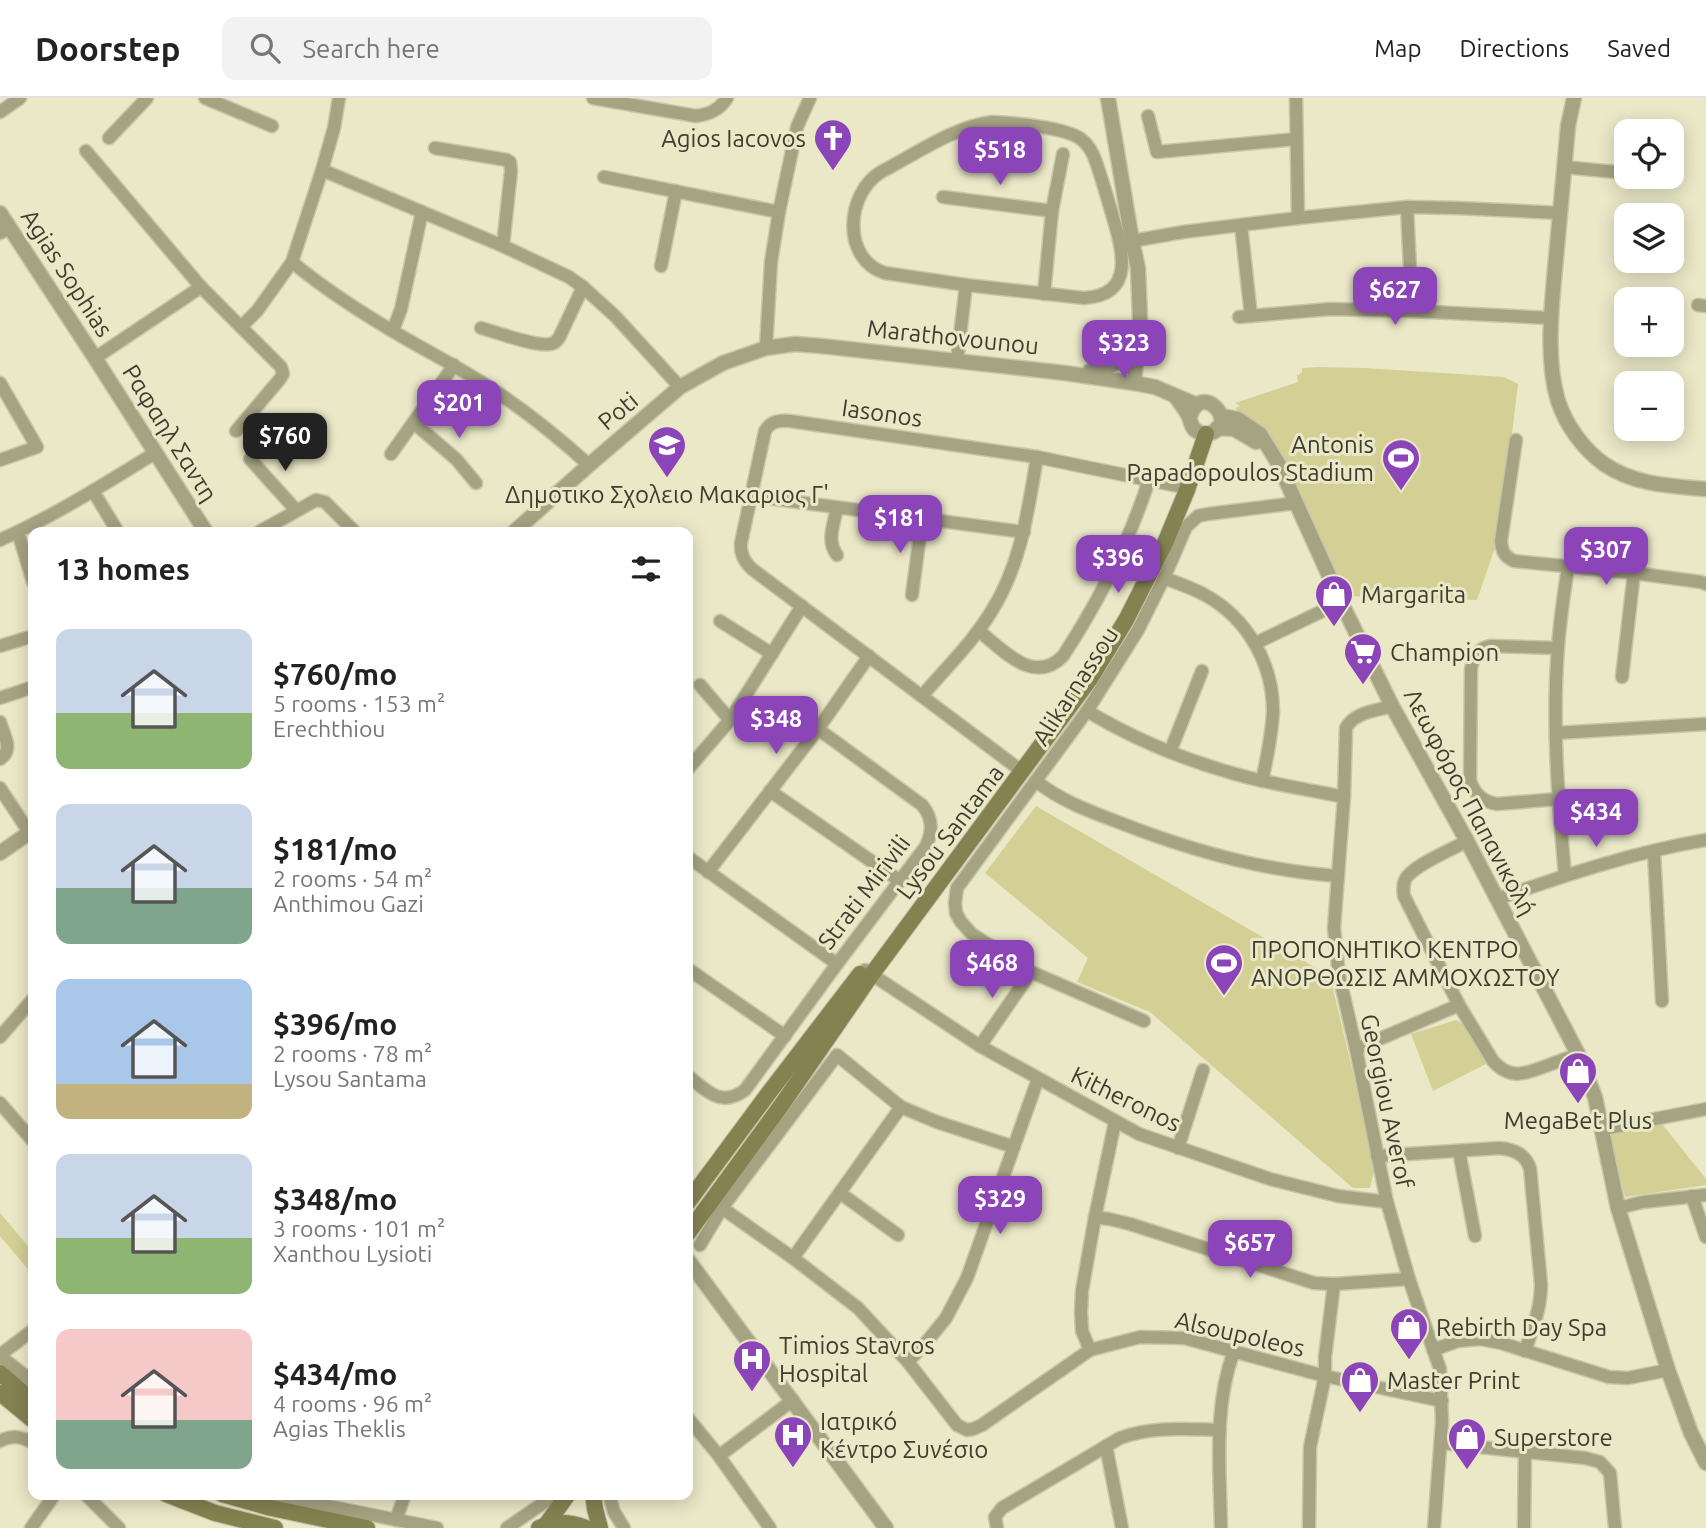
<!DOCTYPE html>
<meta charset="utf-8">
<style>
:root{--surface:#fff;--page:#f2f2f2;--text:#222;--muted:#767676;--line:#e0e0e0;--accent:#8c45b9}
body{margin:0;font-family:Ubuntu,sans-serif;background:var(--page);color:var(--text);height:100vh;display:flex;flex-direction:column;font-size:26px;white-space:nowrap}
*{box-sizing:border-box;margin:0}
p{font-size:23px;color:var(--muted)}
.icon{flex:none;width:38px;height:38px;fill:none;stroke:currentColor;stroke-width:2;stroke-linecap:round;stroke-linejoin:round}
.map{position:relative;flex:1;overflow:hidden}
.sheet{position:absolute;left:28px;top:429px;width:665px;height:973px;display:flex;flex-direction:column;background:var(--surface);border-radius:14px;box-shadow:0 4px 18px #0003}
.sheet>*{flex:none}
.controls{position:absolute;left:1614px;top:21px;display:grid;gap:14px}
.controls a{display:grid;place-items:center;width:70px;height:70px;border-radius:14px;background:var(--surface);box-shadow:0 4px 18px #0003;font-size:35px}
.price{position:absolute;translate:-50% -60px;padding:0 16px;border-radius:14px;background:var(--accent);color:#fff;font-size:23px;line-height:46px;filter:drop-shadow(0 2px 4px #0008)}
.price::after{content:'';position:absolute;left:50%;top:42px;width:21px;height:16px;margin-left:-10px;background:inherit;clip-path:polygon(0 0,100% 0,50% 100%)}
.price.current{background:#222;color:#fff}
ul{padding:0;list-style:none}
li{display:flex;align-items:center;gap:21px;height:175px;padding:0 28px}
li span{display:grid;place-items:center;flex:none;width:196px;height:140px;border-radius:14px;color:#555}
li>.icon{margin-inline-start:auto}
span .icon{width:84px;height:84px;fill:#fffc;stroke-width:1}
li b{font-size:30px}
h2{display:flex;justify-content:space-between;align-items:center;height:84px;padding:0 28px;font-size:30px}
header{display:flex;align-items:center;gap:42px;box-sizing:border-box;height:98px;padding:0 35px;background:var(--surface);border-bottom:2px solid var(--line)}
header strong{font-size:33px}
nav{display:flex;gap:38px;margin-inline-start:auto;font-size:24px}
.search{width:490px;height:63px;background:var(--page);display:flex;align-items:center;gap:18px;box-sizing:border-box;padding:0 24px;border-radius:14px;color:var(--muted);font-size:26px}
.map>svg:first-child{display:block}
</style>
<header>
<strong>Doorstep</strong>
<div class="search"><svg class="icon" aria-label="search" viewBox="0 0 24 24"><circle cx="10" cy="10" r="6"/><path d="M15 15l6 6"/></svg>Search here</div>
<nav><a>Map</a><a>Directions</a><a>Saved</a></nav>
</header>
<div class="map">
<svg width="1706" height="1430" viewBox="0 0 1706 1430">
<rect width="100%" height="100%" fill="#eae8c7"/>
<g fill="#d3cf95">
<path d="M 1318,269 L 1364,270 L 1504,279 L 1518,286 L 1500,435 L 1477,502 L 1350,498 L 1346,489 L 1342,488 L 1276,352 L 1235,310 L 1240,308 L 1235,305 L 1298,284 L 1297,277 L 1302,275 L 1302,270 Z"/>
<path d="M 1036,708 L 1330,878 L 1375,1068 L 1370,1090 L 1353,1090 L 1150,914 L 1077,884 L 1088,860 L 985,775 Z"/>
<path d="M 1456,922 L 1464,927 L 1486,966 L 1433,993 L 1411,936 Z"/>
<path d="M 1662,1026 L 1706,1081 L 1706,1087 L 1625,1099 L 1608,1035 Z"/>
<path d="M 0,1115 L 33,1154 L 33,1177 L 0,1138 Z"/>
</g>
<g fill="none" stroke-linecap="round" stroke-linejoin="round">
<defs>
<g id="minor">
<path d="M 205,0 L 272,28"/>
<path d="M 593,0 L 696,18 C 710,16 719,12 727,0"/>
<path d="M 1296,0 L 1298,120"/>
<path d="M 0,14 L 20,0"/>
<path d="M 1148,18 L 1157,54 L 1296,41"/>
<path d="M 992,24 C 1014,25 1064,29 1081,41 C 1089,47 1093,55 1096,64 C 1102,81 1107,99 1112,116 C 1122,150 1137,197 1084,200 L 966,187 L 885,175 C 841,161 846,95 881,74 C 914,57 955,28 992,24 Z"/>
<path d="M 109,40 L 147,0"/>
<path d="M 435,50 L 507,62 L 510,64 L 511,73 L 503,148"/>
<path d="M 86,53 L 201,189 L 281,269 L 283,276 L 280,281 L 236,333"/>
<path d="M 1564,69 L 1626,75"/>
<path d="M 322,72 L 503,148 L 569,179 L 583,189 L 615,218 L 680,289"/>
<path d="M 604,79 L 779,114"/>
<path d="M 943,99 L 1052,113"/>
<path d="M 1407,109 L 1412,213"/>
<path d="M 1241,127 L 1251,218"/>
<path d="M 0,135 L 9,130"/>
<path d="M 1132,143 L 1183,134 L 1298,120 L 1407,109 L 1457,110 L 1560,115"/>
<path d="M 292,164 C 328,194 368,219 408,242 C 436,258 465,273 492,291 C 526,313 558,339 589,367"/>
<path d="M 661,168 L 676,93"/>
<path d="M 1044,196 L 1052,113 L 1063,56"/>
<path d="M 1698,207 L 1706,208"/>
<path d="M 1239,219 L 1330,211 L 1412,213 L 1550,220"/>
<path d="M 241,229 L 257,213 L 292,164 L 322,72 L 334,30 L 339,0"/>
<path d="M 481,230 C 496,234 536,249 550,246 C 556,245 555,244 559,240 L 583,189"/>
<path d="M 393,232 L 401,211 L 422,114"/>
<path d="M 766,250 L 771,164 L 779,114 L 797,29 L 810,0"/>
<path d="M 95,260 L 201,189"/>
<path d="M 957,263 L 966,187"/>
<path d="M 0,285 L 37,349 L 0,362"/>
<path d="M 414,325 L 456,361 L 476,385"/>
<path d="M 1516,342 L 1501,443 C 1502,454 1505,459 1514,463 L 1634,475 L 1701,484 L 1706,486"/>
<path d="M 391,356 L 454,267"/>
<path d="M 250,361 L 296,412"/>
<path d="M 93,393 L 118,434"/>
<path d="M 752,398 L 1024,434"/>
<path d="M 837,410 C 834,426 826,443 837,457"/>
<path d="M 18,434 L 33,484"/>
<path d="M 259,434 L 316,402 L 325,404 L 355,434"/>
<path d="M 0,442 C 54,418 105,386 155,355"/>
<path d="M 1164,480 C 1178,485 1192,490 1205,497 C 1247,520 1273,565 1273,613 C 1272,636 1267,660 1262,683"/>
<path d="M 912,497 L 922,422"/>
<path d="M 720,523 L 772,556"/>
<path d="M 979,533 C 1003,552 1034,588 1063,558 C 1099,503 1129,444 1149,382"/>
<path d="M 1256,545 L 1341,504"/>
<path d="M 0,548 L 33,538"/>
<path d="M 1557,550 L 1491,548 C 1478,550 1473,558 1471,572 L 1470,682 C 1474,696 1483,704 1497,706 L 1558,701"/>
<path d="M 1622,579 L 1634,475"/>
<path d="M 700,587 L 730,622"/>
<path d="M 922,598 C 945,571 972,545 991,514 C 1021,467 1028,413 1037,359"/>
<path d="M 0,600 L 33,589"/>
<path d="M 1392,608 C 1376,613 1354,614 1346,630 L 1344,699 L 1334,830 L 1339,877 L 1356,951 L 1387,1104 L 1409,1181 L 1440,1271 L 1442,1324 L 1434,1430"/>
<path d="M 1087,613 C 1132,640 1182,661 1232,675 C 1268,686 1306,691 1344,699"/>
<path d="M 0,624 C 4,637 14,652 0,661"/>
<path d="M 1556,635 L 1706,626"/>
<path d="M 1170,654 L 1202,573"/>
<path d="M 688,671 L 730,622 L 802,508"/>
<path d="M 1023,674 L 752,471 C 744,463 740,456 741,445 L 765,333 C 771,323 779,322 790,323 L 1037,359 L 1178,388"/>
<path d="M 1036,683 C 1061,703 1089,713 1118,724 C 1189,752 1262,773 1338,778"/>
<path d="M 0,690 L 29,734"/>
<path d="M 770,693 L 900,783"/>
<path d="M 1467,743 C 1453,751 1411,768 1405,782 C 1403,787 1403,792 1404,798 L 1459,907 L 1493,963 C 1510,982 1525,976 1546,968 C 1557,964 1568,960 1578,956"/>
<path d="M 1654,754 L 1662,903"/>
<path d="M 688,759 L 837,866"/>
<path d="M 708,774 L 818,631 L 869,558"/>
<path d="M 1565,777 C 1558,701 1552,625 1558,549 C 1560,522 1564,495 1568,469"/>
<path d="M 1497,801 C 1565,777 1635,754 1706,742"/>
<path d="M 688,871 L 785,938"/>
<path d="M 865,872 L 980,948 L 1139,1036 L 1270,1081 L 1338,1098 L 1387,1104"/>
<path d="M 1144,923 L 1031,874 L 972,836 L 961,824 L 956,815 L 955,805 L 957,790 L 1087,613 L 1138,532 L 1164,480 L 1186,429 L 1198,418 L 1208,416 L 1296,405"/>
<path d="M 0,939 L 33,901"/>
<path d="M 980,948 L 1031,874"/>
<path d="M 1356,951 L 1459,907"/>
<path d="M 688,978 C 707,993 721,1010 745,992 L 837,866 L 926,748 C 933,733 933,720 922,707 L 818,631"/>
<path d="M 0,1005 L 33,1043"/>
<path d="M 1603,1031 L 1706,1011"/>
<path d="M 1178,1050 L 1203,972"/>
<path d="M 1459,1053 L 1475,1138"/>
<path d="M 1377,1058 L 1500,1050 C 1515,1052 1525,1056 1530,1070 L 1541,1186 C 1541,1210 1533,1230 1525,1253"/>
<path d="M 840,1095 L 898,1137"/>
<path d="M 1692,1098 L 1706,1139"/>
<path d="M 722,1110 L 793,1160 L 858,1210 L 908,1264 L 957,1327 L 967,1332 L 973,1331 L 982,1327 L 1090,1252 L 1140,1239 L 1184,1240 L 1325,1278 L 1442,1303"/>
<path d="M 1618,1110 L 1643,1104 L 1706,1097"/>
<path d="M 1095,1119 L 1109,1121 L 1130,1126 L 1314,1185 L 1334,1186 L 1409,1181"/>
<path d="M 700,1147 L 722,1110 L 837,957 L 901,1009 L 937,1024 L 1014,1049"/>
<path d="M 793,1160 L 901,1009"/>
<path d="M 1090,1252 L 1082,1233 L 1081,1214 L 1082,1193 L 1095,1119 L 1115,1024"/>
<path d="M 1433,1252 L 1458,1243 L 1480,1241 L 1501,1245 L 1609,1279 L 1628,1280 L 1668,1272"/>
<path d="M 0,1257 L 33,1232"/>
<path d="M 0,1258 L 33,1284"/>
<path d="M 908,1264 L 929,1241 L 946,1220 L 967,1180 L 1038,981"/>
<path d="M 688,1320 L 719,1358 L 770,1430"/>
<path d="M 0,1343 C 12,1337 21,1338 33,1345"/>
<path d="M 1441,1345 L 1585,1360 L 1600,1364 L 1610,1375 L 1615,1430"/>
<path d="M 1106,1348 L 1122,1430"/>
<path d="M 719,1358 L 793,1302"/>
<path d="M 85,1396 L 119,1430"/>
<path d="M 268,1396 L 437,1430"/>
<path d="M 609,1396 L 614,1414 L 624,1430"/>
<path d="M 396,1422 L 405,1396"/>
<path d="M 31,1430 L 55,1396"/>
<path d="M 507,1430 L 549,1401 L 553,1396"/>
<path d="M 997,1430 L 995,1419 L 1002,1410 L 1120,1340 C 1152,1328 1186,1331 1220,1332"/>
<path d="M 1221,1430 C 1220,1372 1213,1309 1234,1253"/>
<path d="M 1309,1430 L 1310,1349 L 1325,1278 L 1325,1259 L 1334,1186"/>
<path d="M 1524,1430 L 1525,1355"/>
</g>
<g id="tertiary">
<path d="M 1108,0 L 1132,143 L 1138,170 L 1140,221 L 1134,285"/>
<path d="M 1574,0 L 1568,28 C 1564,72 1560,116 1556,160 C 1552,204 1545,260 1558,303 C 1566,327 1583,351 1604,366 C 1634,387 1671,388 1706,391"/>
<path d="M 0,115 L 95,260 L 206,434"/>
<path d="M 1090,273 C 1113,271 1125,262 1136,241"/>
<path d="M 1176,299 C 1180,305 1185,311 1188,317 C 1191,322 1190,327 1195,332 C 1199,335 1205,337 1211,335 C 1240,324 1200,282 1190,319"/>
<path d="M 1221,318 L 1238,321 L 1260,336 L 1278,365 L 1341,504 L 1392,608 L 1467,743 L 1578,956 L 1595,999 L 1618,1110 L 1668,1272 L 1691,1335 L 1706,1365"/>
<path d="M 1217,330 L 1234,331 L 1256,344"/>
<path d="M 514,434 L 589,367 L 680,289 L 723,265 L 766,250 L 795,246 L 821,248 L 1065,275 L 1134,285 L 1155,289 L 1197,307"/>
<path d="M 0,755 L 33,732"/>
<path d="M 688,1162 L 886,1430"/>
</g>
<g id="secondary">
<path d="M 688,1104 L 768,996 L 860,876"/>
<path d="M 688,1135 L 783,1005 L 872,876 L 1090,581 L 1126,522 L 1165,445 L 1187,392 L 1206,336"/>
<path d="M 0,1275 L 33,1303"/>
<path d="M 0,1295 L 33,1322"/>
<path d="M 166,1396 L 215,1415 L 275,1430"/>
<path d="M 222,1396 L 271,1410 L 367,1430"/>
<path d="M 593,1396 L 595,1411 L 600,1430"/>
<path d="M 546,1427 L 568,1396"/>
<path d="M 539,1430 C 554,1423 570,1424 586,1430"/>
</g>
</defs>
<use href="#minor" stroke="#c8c6a9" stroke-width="15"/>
<use href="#tertiary" stroke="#c8c6a9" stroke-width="17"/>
<use href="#secondary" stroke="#c8c6a9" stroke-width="18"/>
<use href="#minor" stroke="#a5a382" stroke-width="12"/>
<use href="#tertiary" stroke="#a5a382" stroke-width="14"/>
<use href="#secondary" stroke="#858251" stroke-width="16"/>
</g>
<defs>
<symbol id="church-pin" viewBox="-11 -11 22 30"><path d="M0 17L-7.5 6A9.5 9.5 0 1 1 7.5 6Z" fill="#8c45b9" stroke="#eae8c7"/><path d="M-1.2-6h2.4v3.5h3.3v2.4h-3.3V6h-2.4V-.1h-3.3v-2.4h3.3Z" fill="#fff"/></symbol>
<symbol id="school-pin" viewBox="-11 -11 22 30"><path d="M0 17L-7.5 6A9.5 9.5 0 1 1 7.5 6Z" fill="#8c45b9" stroke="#eae8c7"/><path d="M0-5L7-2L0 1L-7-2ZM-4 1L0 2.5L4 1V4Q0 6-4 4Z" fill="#fff"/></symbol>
<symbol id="stadium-pin" viewBox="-11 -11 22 30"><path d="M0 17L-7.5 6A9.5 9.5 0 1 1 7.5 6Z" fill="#8c45b9" stroke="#eae8c7"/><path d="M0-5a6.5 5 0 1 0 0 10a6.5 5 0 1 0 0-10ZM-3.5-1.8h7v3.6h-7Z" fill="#fff"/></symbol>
<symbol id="shop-pin" viewBox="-11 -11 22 30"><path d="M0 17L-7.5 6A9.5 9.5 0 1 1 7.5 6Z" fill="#8c45b9" stroke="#eae8c7"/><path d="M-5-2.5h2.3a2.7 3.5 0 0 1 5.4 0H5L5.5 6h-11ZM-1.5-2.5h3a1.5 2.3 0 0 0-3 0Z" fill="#fff"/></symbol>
<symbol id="supermarket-pin" viewBox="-11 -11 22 30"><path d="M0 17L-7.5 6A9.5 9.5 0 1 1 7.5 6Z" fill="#8c45b9" stroke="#eae8c7"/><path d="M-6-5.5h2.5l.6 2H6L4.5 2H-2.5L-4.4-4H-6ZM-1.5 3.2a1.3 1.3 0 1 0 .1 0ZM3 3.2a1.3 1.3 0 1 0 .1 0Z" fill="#fff"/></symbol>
<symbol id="hospital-pin" viewBox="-11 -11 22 30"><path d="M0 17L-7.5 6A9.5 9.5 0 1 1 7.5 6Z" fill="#8c45b9" stroke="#eae8c7"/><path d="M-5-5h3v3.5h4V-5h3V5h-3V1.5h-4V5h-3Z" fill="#fff"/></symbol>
</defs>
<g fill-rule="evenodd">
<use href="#church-pin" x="811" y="18" width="44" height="60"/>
<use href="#school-pin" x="645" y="325" width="44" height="60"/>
<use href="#stadium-pin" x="1379" y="338" width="44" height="60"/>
<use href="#shop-pin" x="1312" y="474" width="44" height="60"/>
<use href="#supermarket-pin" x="1341" y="532" width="44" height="60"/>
<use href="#stadium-pin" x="1202" y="843" width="44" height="60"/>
<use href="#shop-pin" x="1556" y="951" width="44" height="60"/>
<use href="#shop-pin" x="1387" y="1207" width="44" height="60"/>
<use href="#hospital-pin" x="730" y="1239" width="44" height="60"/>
<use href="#shop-pin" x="1338" y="1260" width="44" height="60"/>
<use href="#hospital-pin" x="771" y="1315" width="44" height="60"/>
<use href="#shop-pin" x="1445" y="1317" width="44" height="60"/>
</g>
<g text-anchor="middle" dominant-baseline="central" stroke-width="6" stroke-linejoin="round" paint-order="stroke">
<g font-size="24" fill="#3e3d30" stroke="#eae8c7" text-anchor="start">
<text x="806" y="40" text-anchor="end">Agios Iacovos</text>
<text x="1374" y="346" text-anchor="end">Antonis<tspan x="1374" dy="28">Papadopoulos Stadium</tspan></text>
<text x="667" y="396" text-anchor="middle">Δημοτικο Σχολειο Μακαριος Γ'</text>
<text x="1361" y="496">Margarita</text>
<text x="1390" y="554">Champion</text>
<text x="1251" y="851">ΠΡΟΠΟΝΗΤΙΚΟ ΚΕΝΤΡΟ<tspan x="1251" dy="28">ΑΝΟΡΘΩΣΙΣ ΑΜΜΟΧΩΣΤΟΥ</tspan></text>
<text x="1578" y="1022" text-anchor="middle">MegaBet Plus</text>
<text x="1436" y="1229">Rebirth Day Spa</text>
<text x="779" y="1247">Timios Stavros<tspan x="779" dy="28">Hospital</tspan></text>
<text x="1387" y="1282">Master Print</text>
<text x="820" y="1323">Ιατρικό<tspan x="820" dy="28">Κέντρο Συνέσιο</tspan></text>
<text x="1494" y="1339">Superstore</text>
</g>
<g font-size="24" fill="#3e3d30" stroke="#eae8c7">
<text transform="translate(67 175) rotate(57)">Agias Sophias</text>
<text transform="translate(953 239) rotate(6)">Marathovounou</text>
<text transform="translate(618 313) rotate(-40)">Poti</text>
<text transform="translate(882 315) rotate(8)">Iasonos</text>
<text transform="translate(170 335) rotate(58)">Ραφαηλ Σαντη</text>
<text transform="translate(1075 588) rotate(-57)">Alikarnassou</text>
<text transform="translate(1470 704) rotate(62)">Λεωφόρος Παπανικολή</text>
<text transform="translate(950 734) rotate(-53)">Lysou Santama</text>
<text transform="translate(864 794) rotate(-53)">Strati Mirivili</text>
<text transform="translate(1126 1001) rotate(26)">Kitheronos</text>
<text transform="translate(1387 1003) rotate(78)">Georgiou Averof</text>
<text transform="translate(1240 1236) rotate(13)">Alsoupoleos</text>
</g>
</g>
</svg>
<div class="controls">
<a><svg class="icon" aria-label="locate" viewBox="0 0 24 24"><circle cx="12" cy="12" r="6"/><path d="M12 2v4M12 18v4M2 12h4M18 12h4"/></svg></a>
<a><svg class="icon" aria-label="layers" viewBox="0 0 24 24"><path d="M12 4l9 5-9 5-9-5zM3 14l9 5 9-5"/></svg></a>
<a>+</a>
<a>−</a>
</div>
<b class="price" style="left:1000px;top:89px">$518</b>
<b class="price" style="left:1395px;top:229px">$627</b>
<b class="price" style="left:1124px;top:282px">$323</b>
<b class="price" style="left:459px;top:342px">$201</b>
<b class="price current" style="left:285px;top:375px">$760</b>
<b class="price" style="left:900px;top:457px">$181</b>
<b class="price" style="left:1606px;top:489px">$307</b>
<b class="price" style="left:1118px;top:497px">$396</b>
<b class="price" style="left:776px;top:658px">$348</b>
<b class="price" style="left:1596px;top:751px">$434</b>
<b class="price" style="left:992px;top:902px">$468</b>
<b class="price" style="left:1000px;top:1138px">$329</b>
<b class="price" style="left:1250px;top:1182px">$657</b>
<section class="sheet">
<h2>13 homes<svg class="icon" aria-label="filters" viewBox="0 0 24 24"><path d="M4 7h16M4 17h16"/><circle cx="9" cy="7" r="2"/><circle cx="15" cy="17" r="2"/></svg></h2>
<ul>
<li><span style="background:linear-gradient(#c9d6e8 60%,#8fb573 0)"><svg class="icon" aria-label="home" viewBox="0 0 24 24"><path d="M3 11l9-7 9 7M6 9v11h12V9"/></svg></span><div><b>$760/mo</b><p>5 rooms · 153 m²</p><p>Erechthiou</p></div></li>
<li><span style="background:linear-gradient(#c9d6e8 60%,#7fa58c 0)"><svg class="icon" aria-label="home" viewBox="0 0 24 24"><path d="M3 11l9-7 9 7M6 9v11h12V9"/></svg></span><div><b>$181/mo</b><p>2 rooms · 54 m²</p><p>Anthimou Gazi</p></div></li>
<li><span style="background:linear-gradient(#a9c7e8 75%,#c2b280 0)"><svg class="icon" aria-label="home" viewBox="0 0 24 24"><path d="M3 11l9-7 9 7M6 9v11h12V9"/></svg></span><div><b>$396/mo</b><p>2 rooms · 78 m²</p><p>Lysou Santama</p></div></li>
<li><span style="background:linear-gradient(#c9d6e8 60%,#8fb573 0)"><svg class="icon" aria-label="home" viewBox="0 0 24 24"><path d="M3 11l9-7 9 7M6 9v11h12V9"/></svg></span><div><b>$348/mo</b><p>3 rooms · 101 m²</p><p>Xanthou Lysioti</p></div></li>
<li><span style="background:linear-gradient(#f6c9c9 65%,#7fa58c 0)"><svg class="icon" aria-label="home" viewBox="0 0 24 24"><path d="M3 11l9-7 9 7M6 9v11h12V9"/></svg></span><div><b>$434/mo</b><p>4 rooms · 96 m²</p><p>Agias Theklis</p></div></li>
</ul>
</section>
</div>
